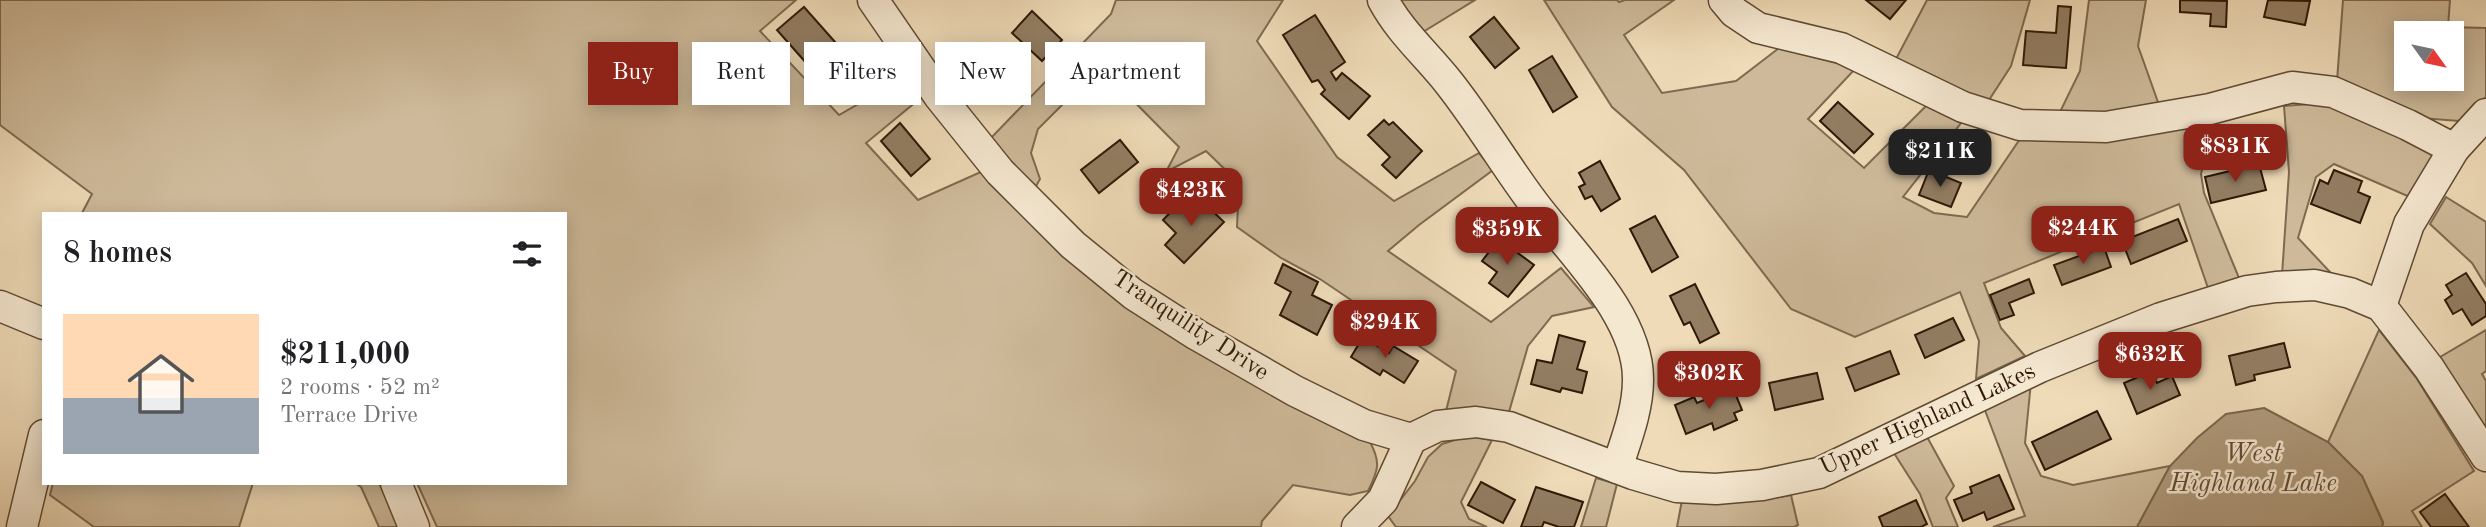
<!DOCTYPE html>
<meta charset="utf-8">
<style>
:root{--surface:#fff;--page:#f6f6f6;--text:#202124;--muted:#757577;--accent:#8f2418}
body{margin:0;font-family:"Old Standard TT",serif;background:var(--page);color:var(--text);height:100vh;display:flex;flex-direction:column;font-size:26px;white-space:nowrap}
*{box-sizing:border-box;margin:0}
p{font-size:23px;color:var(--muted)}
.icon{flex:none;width:38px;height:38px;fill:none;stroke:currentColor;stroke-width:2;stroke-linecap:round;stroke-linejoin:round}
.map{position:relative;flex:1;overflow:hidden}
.side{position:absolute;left:42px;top:212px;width:525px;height:273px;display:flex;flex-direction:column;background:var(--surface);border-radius:0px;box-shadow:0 4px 18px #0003}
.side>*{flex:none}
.banner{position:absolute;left:588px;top:42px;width:665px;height:63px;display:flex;gap:14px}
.needle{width:46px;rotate:123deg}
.fabs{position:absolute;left:2394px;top:21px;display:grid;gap:14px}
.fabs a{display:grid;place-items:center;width:70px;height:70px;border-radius:0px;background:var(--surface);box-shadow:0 4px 18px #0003;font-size:35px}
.price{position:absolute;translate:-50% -60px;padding:0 16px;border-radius:14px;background:var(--accent);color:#fff;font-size:23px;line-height:46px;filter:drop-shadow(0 2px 4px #0008)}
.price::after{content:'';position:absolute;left:50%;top:42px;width:21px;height:16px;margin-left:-10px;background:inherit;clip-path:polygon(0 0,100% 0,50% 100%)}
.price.current{background:#222;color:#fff}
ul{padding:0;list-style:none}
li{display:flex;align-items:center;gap:21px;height:175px;padding:0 21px}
li span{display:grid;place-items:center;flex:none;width:196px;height:140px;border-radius:0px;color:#555}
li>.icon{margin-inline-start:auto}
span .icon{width:84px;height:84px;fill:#fffc;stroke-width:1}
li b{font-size:30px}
h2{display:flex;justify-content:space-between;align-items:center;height:84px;padding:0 21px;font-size:30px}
.pill{padding:0 24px;border-radius:0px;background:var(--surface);box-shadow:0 4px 18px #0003;font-size:24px;line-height:63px}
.pill.current{background:var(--accent);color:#fff}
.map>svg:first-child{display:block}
</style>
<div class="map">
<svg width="2486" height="527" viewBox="0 0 2486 527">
<rect width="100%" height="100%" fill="#efdbb8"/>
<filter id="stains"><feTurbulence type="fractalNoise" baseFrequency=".00286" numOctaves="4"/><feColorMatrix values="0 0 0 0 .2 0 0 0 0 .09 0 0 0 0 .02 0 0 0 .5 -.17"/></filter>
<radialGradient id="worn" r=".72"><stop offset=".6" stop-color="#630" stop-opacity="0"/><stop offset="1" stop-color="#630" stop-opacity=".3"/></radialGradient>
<g fill="#ceba9a" stroke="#7e6a50" stroke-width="2" fill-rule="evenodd">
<path d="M 0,0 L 796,0 L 760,31 L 839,115 L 907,76 L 923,96 L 866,143 L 918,200 L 983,171 L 1031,220 L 1369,440 C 1381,462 1379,469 1368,491 L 1350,495 L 1293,485 L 1262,521 L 1261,527 L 437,527 L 417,483 L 565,483 L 565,214 L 82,213 L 92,194 L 0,125 Z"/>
<path d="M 1116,0 L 1283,0 L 1257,41 L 1337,157 L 1394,201 L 1479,153 L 1493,170 L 1419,225 L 1388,251 L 1491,322 L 1561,268 L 1594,307 L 1552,316 L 1528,346 L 1509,412 L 1446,411 L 1456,371 L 1320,279 L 1281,258 L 1237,227 L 1239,183 L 1206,151 L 1166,172 L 1179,147 L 1100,67 L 1038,129 L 1031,153 L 1040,179 L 1035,188 L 989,140 L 1111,14 Z"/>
<path d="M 1383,0 L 1475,0 L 1410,40 Z"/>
<path d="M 1544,0 L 1617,0 L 1619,2 L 1625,0 L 1674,0 L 1624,35 L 1662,93 L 1736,81 L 1779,48 L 1856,68 L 1808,119 L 1864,168 L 1926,106 L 1961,123 L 1903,197 L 1934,213 L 1967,217 L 2020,139 L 2214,119 L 2201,174 L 2204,193 L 2239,278 L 2208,288 L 2179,204 L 1984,283 L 2001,328 L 2025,356 L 1976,379 L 1979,341 L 1960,292 L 1855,337 L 1791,309 L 1684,170 L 1612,107 Z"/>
<path d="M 1927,0 L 2030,0 L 2011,66 L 1989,100 L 1971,96 L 1896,59 Z"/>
<path d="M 2089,0 L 2146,0 L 2138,46 L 2159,105 L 2107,114 L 2059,114 L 2080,71 Z"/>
<path d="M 2343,0 L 2450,0 L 2448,27 L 2486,28 L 2486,97 L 2459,121 L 2421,118 L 2337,81 ZM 2406,33 L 2452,33 L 2452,79 L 2406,79 Z"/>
<path d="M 2325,103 L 2437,153 L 2412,198 L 2334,164 L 2316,177 L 2298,238 L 2331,273 L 2308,271 L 2282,275 L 2289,172 L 2284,106 Z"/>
<path d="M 2446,197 L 2486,222 L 2486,286 L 2472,263 L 2430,224 Z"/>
<path d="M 2379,330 L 2417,379 L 2474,471 L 2412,511 L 2422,527 L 2382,527 L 2383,522 L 2362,476 L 2328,442 Z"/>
<path d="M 2486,330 L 2486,371 L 2482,374 L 2486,381 L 2486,434 L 2440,357 Z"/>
<path d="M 2031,382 L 2025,443 L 2041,476 L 2073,485 L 2170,466 L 2137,527 L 1993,527 L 2025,516 L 1983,405 Z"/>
<path d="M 1926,435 L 1954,486 L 1946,498 L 1958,527 L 1933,527 L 1920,494 L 1892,450 Z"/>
<path d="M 1468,436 L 1492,440 L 1461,502 L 1469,519 L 1487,527 L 1396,527 L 1388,516 L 1415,481 L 1428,457 L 1442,444 Z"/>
<path d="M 1596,478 L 1617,484 L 1606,527 L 1581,527 Z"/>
<path d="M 53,483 L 253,483 L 239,527 L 94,527 L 50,495 Z"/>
<path d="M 355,483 L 378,483 L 383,489 L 398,527 L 379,527 L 361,487 Z"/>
<path d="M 1791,495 L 1798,525 L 1794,527 L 1677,527 L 1682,500 C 1722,504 1752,502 1791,495 Z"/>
</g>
<path fill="#ae997b" stroke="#7b664c" stroke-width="2" d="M 2264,408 L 2328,442 L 2362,476 L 2383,523 L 2382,527 L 2137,527 L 2170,466 L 2197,438 L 2226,414 Z"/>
<g fill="#937e63" stroke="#2f1906" stroke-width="2">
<path d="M 1866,0 L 1906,0 L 1890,19 Z"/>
<path d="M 2180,0 L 2227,1 L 2226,27 L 2210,26 L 2211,14 L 2180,12 Z"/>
<path d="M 2268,0 L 2310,1 L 2305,25 L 2264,17 Z"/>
<path d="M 2058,6 L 2071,7 L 2066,68 L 2023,65 L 2026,31 L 2056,33 Z"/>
<path d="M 804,7 L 843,51 L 816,74 L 777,30 Z"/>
<path d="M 1032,11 L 1062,40 L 1042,61 L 1012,33 Z"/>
<path d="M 1315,15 L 1345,62 L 1331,72 L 1336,80 L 1342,73 L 1370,96 L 1349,119 L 1321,94 L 1325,90 L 1318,80 L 1312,82 L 1283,35 Z"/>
<path d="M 1494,17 L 1519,48 L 1495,68 L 1470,37 Z"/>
<path d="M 1552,56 L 1577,97 L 1553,112 L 1529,70 Z"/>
<path d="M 1838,102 L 1873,134 L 1854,153 L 1820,121 Z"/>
<path d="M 1384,120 L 1389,125 L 1393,122 L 1422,151 L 1396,178 L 1382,165 L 1390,157 L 1368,135 Z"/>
<path d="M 900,123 L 930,159 L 911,176 L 881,141 Z"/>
<path d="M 1120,140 L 1138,162 L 1099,193 L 1081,170 Z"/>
<path d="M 1600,161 L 1620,199 L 1601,211 L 1592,196 L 1585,199 L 1579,187 L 1585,184 L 1579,173 Z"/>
<path d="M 2259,164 L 2266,190 L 2211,203 L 2205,177 Z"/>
<path d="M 1929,170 L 1961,183 L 1951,207 L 1919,195 Z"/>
<path d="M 2334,170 L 2362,181 L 2358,192 L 2370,197 L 2360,223 L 2311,204 L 2320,180 L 2328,184 Z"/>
<path d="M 1183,199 L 1195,210 L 1203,202 L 1224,222 L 1184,263 L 1165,245 L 1176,233 L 1163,220 Z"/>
<path d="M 1655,216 L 1678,257 L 1652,272 L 1630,229 Z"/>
<path d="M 2178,219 L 2187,241 L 2131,264 L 2122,241 Z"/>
<path d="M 1499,239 L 1534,265 L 1508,297 L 1489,283 L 1497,272 L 1482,261 Z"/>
<path d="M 2104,247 L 2111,267 L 2062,285 L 2054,265 Z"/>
<path d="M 1283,264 L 1318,282 L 1312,295 L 1332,305 L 1317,335 L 1280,315 L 1291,292 L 1275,283 Z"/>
<path d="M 2466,273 L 2486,304 L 2486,316 L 2472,325 L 2462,309 L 2453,314 L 2445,300 L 2452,295 L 2446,285 Z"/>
<path d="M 2029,279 L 2034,293 L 2009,303 L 2014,315 L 2000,320 L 1990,295 Z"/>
<path d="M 1695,284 L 1719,333 L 1700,343 L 1690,322 L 1684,325 L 1670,296 Z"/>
<path d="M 1953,318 L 1964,340 L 1925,358 L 1915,335 Z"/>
<path d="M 1559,335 L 1585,342 L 1577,369 L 1587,372 L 1582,393 L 1562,388 L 1560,392 L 1531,384 L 1537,360 L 1552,363 Z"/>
<path d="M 1363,337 L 1389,353 L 1393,346 L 1418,361 L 1404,383 L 1383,370 L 1380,375 L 1351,357 Z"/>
<path d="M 2284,343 L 2290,367 L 2254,375 L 2255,380 L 2236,385 L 2229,356 Z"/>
<path d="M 1890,351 L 1899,374 L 1855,391 L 1846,368 Z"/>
<path d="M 2152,371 L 2157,383 L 2172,376 L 2180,395 L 2137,414 L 2124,383 Z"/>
<path d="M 1817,373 L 1823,399 L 1775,410 L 1769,383 Z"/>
<path d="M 1733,388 L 1742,410 L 1734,413 L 1737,420 L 1714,430 L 1712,423 L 1686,434 L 1675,405 L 1694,397 L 1697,403 Z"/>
<path d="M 2097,411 L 2111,439 L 2045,470 L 2032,442 Z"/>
<path d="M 1999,475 L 2014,509 L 1987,520 L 1984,512 L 1963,521 L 1954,500 L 1972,493 L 1970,487 Z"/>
<path d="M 1481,482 L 1515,500 L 1503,523 L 1468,505 Z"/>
<path d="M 1536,487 L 1583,502 L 1574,527 L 1559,527 L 1544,522 L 1542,527 L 1521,527 Z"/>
<path d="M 2445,494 L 2469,527 L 2431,527 L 2420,512 Z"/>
<path d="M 1916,500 L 1927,524 L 1921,527 L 1883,527 L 1879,517 Z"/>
</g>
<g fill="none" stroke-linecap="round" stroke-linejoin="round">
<defs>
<g id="minor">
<path d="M 873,0 L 939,96 L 1000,172 L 1073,245 L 1133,294 L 1197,335 L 1295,391 L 1364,425 L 1411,439"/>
<path d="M 1383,0 C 1400,32 1427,55 1449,83 C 1479,121 1503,162 1532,201 C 1568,250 1639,315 1638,380 C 1638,410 1626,440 1617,468"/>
<path d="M 1724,0 L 1734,12 L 1758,28 L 1841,48 L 1963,107 L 2020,125 L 2106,127 L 2210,109 L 2292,87 L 2333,92 L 2408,125 L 2454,149"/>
<path d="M 0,306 L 44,324"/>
<path d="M 2381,306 L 2409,224 L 2454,149 L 2486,114"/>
<path d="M 396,483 L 414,527"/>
<path d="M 22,527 L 44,435"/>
<path d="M 1357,527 L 1383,500 L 1411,439 L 1438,426 L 1476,422 L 1509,427 L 1633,474 L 1677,487 L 1716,489 L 1762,485 L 1819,473 L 2040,367 L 2161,318 L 2247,291 L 2276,287 L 2315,285 L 2350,293 L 2381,306 L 2429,368 L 2486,456"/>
</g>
</defs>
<use href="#minor" stroke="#5f4a32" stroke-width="33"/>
<use href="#minor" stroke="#f5e8d1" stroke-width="30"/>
</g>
<g text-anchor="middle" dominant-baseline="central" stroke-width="5" stroke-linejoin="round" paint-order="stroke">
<g font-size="24" fill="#2f1906" stroke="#f5e8d1">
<text transform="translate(1190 326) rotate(33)">Tranquility Drive</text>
<text transform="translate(1928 420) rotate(-25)">Upper Highland Lakes</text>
</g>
<g font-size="26" font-style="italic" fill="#624c35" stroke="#f5e8d1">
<text x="2253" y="454">West<tspan x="2253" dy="30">Highland Lake</tspan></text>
</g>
</g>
<rect width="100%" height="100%" filter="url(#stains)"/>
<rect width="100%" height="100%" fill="url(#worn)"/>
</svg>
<div class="fabs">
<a><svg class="needle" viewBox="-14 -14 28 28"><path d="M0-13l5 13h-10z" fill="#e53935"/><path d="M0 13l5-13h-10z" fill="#757577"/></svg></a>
</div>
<b class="price" style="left:2235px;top:184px">$831K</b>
<b class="price current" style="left:1940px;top:189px">$211K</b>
<b class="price" style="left:1191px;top:228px">$423K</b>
<b class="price" style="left:2083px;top:266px">$244K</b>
<b class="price" style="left:1507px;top:267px">$359K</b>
<b class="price" style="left:1385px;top:360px">$294K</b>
<b class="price" style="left:2150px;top:392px">$632K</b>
<b class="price" style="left:1709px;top:411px">$302K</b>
<div class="banner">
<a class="pill current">Buy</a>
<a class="pill">Rent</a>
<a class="pill">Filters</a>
<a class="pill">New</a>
<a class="pill">Apartment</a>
</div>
<section class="side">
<h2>8 homes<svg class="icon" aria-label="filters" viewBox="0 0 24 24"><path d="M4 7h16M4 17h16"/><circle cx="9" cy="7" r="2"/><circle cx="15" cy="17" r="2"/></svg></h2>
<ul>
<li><span style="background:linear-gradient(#ffd9b3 60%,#9aa5b1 0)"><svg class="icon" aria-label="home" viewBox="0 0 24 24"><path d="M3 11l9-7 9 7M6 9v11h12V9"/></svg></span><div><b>$211,000</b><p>2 rooms · 52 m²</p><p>Terrace Drive</p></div></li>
</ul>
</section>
</div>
